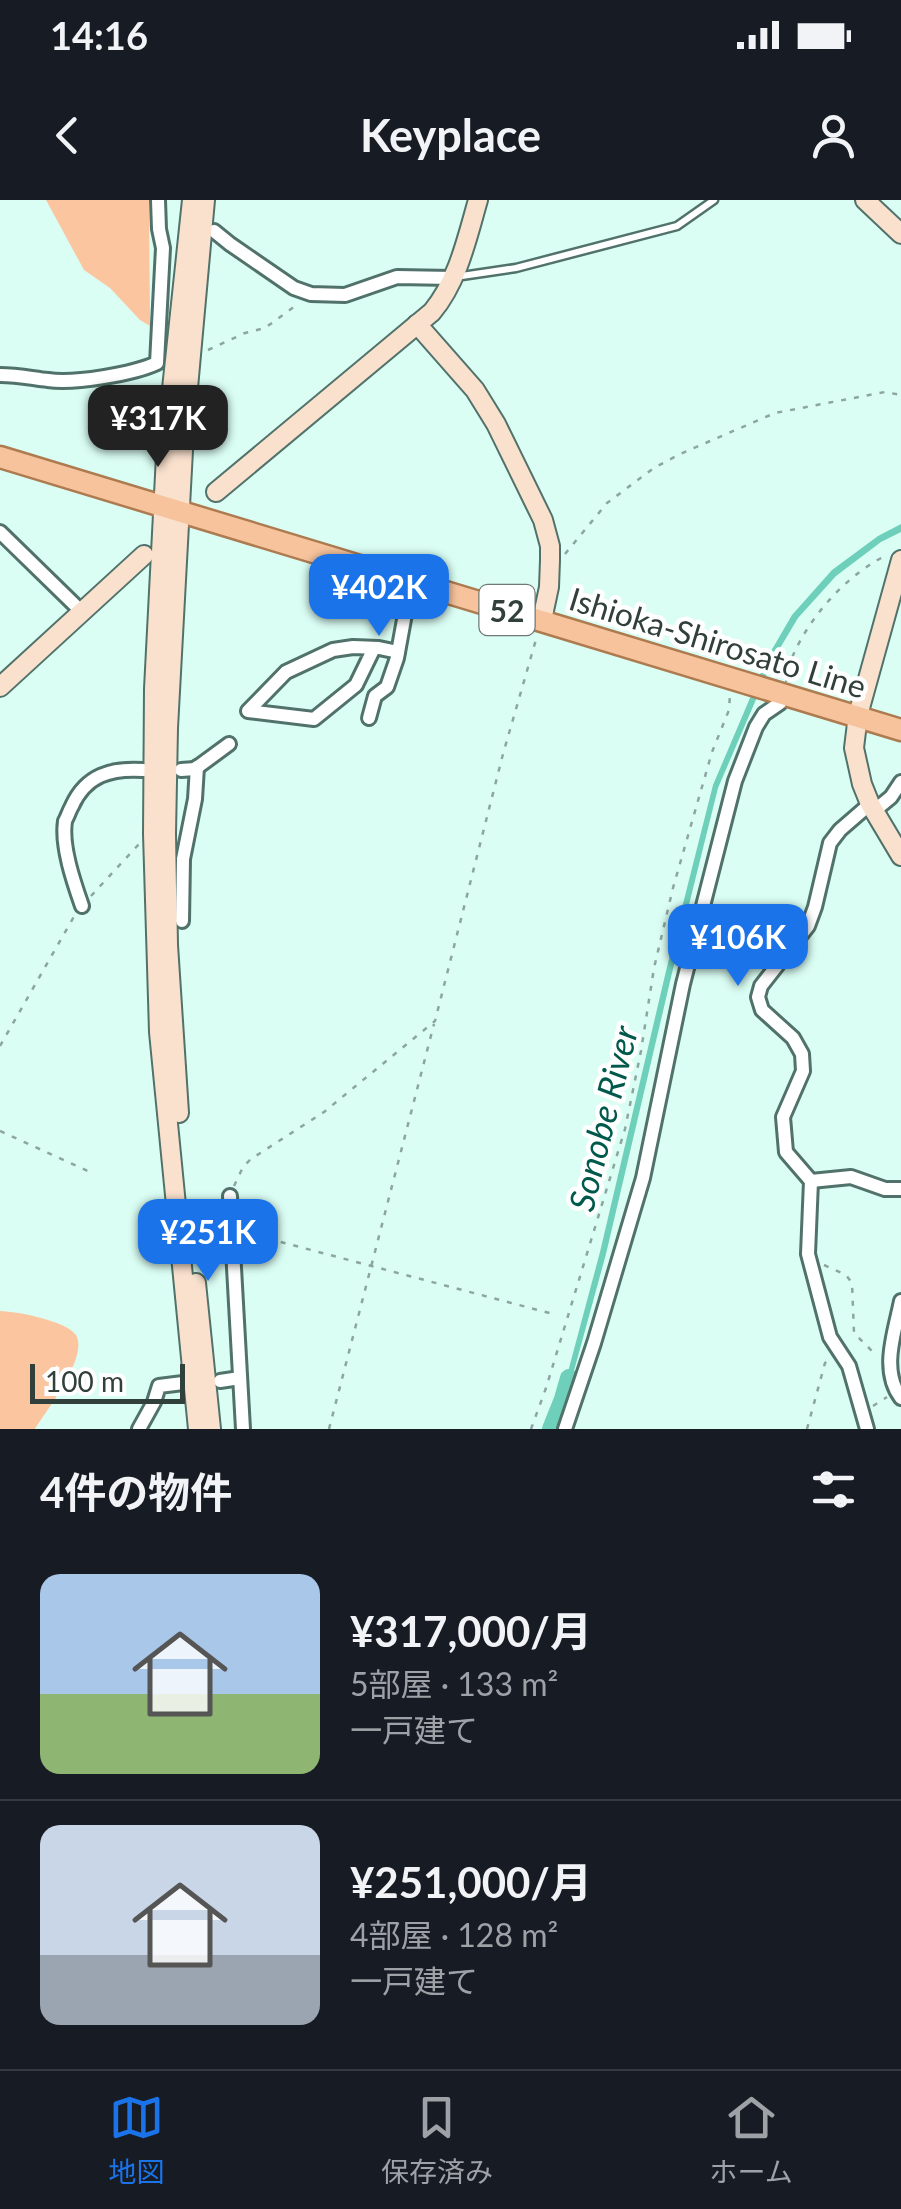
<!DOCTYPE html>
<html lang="ja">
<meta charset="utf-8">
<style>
:root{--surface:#171b24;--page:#242831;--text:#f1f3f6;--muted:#9ea1a6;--line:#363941;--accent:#1a73e8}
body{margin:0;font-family:Lato,"Noto Sans JP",sans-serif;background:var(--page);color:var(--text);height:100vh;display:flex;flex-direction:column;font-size:38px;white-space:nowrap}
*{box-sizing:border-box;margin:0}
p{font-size:32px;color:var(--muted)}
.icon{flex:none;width:55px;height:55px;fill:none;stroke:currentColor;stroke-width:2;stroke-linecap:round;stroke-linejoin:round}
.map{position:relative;height:1229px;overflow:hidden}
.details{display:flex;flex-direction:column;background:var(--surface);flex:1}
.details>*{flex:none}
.scale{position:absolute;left:30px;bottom:25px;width:155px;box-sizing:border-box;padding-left:10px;border:5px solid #32403c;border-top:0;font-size:28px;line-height:35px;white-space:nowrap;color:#32403c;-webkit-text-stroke:8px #fff;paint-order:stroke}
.price{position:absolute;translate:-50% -85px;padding:0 22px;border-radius:20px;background:var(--accent);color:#fff;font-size:32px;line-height:65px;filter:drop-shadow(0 2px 5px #0008)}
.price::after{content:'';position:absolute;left:50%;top:60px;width:30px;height:22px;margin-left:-15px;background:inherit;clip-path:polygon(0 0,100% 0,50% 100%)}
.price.selected{background:#222;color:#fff}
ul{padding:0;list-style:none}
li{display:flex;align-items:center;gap:30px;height:250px;padding:0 40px}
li+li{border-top:2px solid var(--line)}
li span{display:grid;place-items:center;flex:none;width:280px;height:200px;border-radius:20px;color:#555}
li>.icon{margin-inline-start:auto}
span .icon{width:120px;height:120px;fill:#fffc;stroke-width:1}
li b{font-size:42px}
h2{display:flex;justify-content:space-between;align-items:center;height:120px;padding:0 40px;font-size:42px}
.status{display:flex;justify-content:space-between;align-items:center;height:70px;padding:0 50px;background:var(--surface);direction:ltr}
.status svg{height:28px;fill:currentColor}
header{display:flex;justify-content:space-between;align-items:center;height:130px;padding:0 40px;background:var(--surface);font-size:45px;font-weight:700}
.tabs{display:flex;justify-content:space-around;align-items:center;height:140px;border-top:2px solid var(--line);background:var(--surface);font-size:28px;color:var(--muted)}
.tabs a{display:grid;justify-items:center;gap:5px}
.tabs .selected{color:var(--accent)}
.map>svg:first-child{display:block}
</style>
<div class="status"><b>14:16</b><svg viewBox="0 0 49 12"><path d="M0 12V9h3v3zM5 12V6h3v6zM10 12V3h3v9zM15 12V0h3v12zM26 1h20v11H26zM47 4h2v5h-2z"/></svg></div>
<header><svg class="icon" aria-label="back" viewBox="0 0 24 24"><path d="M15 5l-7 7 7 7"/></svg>Keyplace<svg class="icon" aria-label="person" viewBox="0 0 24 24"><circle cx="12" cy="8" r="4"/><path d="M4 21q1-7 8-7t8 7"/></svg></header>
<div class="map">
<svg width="901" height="1229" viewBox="0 0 901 1229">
<rect width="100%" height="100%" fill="#dafef4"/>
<g fill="#fbc59f">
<path d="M 46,0 L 149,0 L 150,126 L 140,120 L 110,88 L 84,70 Z"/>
<path d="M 0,1111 C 17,1112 32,1115 48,1120 C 57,1123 70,1127 76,1135 C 89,1157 46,1211 35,1229 L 0,1229 Z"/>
</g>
<path fill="#6ed0ba" d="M 901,324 L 901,332 L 881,342 L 836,376 L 798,418 L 773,460 L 718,588 L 672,773 L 606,1054 L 566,1200 L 561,1198 L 600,1052 L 666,771 L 713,585 L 767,458 L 792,415 L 832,370 L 878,336 Z"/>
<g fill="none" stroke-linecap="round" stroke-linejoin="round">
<path stroke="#6ed0ba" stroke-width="18" d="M 551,1229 L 563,1199 L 569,1178"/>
<defs>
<path id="lane" d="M 455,77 L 516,68 L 677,26 L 714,0"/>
<g id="street">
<path d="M 214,31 L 230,44 L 294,88 L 311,94 L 345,95 L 397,77 L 452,78"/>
<path d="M 0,175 C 17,175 31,178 48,180 C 74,184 133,174 157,163 L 163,48 L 159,29 L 158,0"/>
<path d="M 0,332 L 82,412"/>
<path d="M 374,448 L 356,485 L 314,519 L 248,511 L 286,472 L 333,450 L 353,447 L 379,448 L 398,452"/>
<path d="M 369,518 L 375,496 L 387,487 L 397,458 L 405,414 L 434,388"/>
<path d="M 181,570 L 195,569 L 229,544"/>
<path d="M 874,611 L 891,597 L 901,582"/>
<path d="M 82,706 C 74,683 61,646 65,621 C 66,620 71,607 72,606 C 86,575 111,568 143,570"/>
<path d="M 182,721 L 183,659 L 195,599 L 197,567"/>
<path d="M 811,981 L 851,977 L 885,989 L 901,989"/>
<path d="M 230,996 L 243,1229"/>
<path d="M 901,1101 C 895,1132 880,1170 901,1198"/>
<path d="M 220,1181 L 240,1178"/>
<path d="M 139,1229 L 154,1202 L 159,1186 L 183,1183"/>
<path d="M 565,1229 L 594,1143 L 643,978 L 683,784 L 735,581 L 756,527 L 764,514 L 780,503 L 784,493"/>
<path d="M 867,1229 L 849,1166 L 830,1137 L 808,1054 L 811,981 L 786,952 L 783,917 L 803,871 L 802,854 L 793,838 L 762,810 L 758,797 L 761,786 L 808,726 L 815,707 L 830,643 L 840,630 L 870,604"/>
</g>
<g id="secondary">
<path d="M 192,0 L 167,236 L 154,489 L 153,634 L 159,832 L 198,1229"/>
<path d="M 865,0 L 901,34"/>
<path d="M 417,124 L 475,190 L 496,224 L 543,320 L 550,346 L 550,360 L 549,387 L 542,420"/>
<path d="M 216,292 L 432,112 C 458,81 467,38 478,0"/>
<path d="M 901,360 L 858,515 L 854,548 L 862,584 L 870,604 L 901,656"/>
<path d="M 0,487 L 144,355"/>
<path d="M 179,913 L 168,745 L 166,634 L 168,528 L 184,232 L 205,0"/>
<path d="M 196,1083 L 211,1229"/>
</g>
<path id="primary" d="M 0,257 L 901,530"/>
</defs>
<use href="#lane" stroke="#51726a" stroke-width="11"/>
<use href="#street" stroke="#51726a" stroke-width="18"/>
<use href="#secondary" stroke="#51726a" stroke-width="22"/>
<use href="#primary" stroke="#ae7b50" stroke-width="25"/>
<g stroke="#8ca69f" stroke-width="2.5" stroke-dasharray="5 8" stroke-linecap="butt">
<path d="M 208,150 L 245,133 L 265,128 L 298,104"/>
<path d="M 565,354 L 607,303 L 654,268 L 680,254 L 775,213 L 885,192 L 901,195"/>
<path d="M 786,482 C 789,471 790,461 795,451 C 813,413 848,374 887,355"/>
<path d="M 91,696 L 139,644"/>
<path d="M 0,846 L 76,713"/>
<path d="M 0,931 L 90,972"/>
<path d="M 234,986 L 243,967 L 251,959 L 324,912 L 435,821 L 503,554 L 537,436"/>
<path d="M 243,1032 L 553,1114"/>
<path d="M 824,1065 L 846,1075 L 852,1083 L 854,1133 L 872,1151 L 878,1153"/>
<path d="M 873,1206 L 887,1197"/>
<path d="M 329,1229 L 434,824"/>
<path d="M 531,1229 L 546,1188 L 625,929 L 641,851 L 654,768 L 673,688 L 712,552 L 729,510 L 730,494"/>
<path d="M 807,1229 L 825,1163 L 829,1160"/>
</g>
<use href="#lane" stroke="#fff" stroke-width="6"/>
<use href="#street" stroke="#fff" stroke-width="12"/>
<use href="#secondary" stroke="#fae1ce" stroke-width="18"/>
<use href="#primary" stroke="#f6c39c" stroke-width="20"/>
</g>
<g text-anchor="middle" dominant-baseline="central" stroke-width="9" stroke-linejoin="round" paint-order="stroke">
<rect fill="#fff" stroke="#707976" stroke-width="2.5" x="479.5" y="385" width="55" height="50" rx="8"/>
<g font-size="30" font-weight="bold" fill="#32403c">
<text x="507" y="410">52</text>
</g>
<g font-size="32" fill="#32403c" stroke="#fff">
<text transform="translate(718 442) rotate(17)">Ishioka-Shirosato Line</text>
</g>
<g font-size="35" font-style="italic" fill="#00594b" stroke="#fff">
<text transform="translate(602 918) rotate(-76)">Sonobe River</text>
</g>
</g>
</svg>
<div class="scale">100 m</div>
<b class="price selected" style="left:158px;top:270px">¥317K</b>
<b class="price" style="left:379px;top:439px">¥402K</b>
<b class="price" style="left:738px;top:789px">¥106K</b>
<b class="price" style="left:208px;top:1084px">¥251K</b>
</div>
<section class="details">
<h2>4件の物件<svg class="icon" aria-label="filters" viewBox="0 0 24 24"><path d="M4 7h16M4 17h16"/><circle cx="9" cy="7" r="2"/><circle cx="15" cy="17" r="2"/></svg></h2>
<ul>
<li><span style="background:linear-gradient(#a9c7e8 60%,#8fb573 0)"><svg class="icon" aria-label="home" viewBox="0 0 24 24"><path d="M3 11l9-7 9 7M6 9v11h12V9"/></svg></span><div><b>¥317,000/月</b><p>5部屋 · 133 m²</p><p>一戸建て</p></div></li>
<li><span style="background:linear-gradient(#c9d6e8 65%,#9aa5b1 0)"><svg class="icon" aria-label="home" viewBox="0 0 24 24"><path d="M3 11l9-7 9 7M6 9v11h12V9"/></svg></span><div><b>¥251,000/月</b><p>4部屋 · 128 m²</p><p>一戸建て</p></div></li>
</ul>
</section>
<nav class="tabs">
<a class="selected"><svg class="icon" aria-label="map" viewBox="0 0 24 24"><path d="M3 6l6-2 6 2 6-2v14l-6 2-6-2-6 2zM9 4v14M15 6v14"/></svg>地図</a>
<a><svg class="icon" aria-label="saved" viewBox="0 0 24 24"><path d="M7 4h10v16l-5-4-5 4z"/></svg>保存済み</a>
<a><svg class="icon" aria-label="home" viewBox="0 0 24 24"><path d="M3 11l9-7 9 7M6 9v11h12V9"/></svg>ホーム</a>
</nav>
